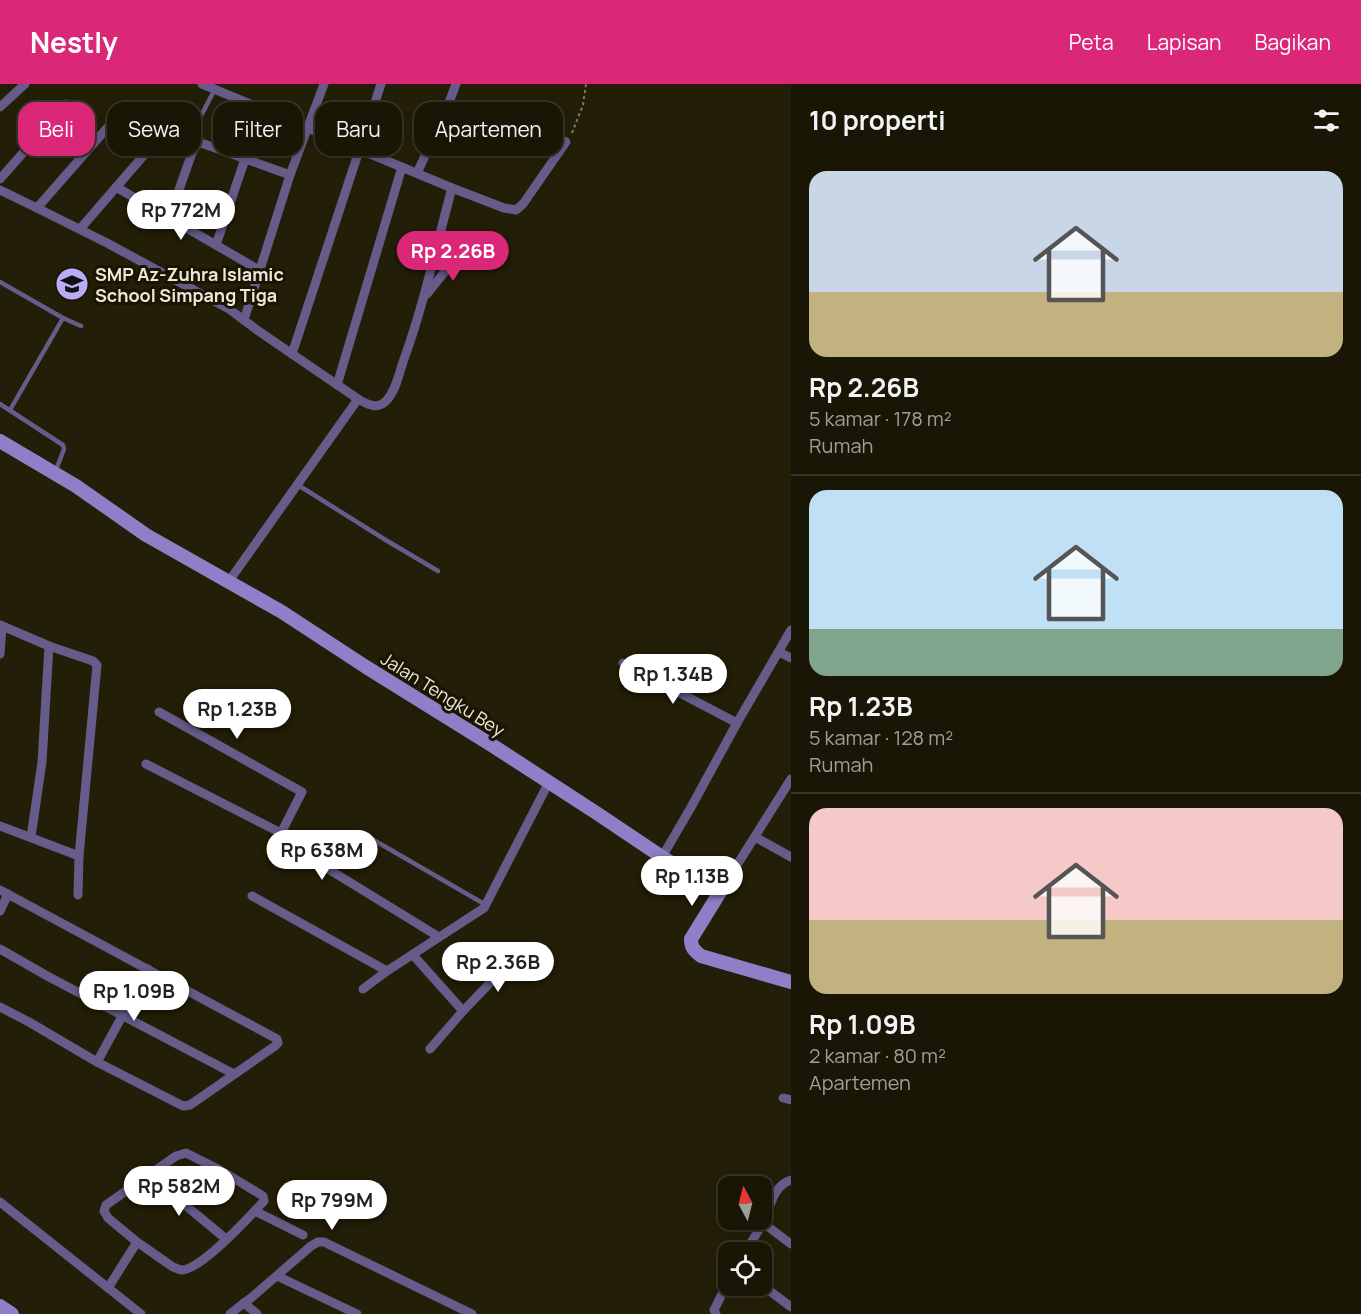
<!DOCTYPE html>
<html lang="id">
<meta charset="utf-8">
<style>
:root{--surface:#1a1605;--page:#272313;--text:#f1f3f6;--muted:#9f9f9a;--line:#383527;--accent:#db2777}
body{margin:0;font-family:Manrope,sans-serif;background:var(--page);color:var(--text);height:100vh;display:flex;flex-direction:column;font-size:22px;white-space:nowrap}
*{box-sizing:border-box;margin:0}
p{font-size:20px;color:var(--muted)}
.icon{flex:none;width:33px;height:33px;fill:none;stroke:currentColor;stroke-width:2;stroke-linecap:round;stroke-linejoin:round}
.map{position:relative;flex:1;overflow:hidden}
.side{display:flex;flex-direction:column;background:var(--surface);width:570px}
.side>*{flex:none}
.hud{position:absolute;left:18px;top:18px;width:570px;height:54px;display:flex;gap:12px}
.needle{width:39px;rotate:353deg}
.controls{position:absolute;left:718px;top:1092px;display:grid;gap:12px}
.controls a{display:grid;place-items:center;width:54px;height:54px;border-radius:12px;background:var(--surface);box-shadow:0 3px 9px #0003,0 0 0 2px var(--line);font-size:30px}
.price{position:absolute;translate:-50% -51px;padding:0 14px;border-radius:21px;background:#fff;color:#222;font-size:20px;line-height:39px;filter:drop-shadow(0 2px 3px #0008)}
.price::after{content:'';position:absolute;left:50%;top:36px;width:18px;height:14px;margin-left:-9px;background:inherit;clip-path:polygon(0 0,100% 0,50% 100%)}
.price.selected{background:var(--accent);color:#fff}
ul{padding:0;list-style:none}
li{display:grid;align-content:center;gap:12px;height:318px;padding:0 18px}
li+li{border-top:2px solid var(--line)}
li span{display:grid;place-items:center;height:186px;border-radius:18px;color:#555}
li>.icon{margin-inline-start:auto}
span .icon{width:108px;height:108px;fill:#fffc;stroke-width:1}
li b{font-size:26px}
h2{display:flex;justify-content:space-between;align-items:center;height:72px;padding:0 18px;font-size:26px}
.chip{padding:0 21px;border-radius:18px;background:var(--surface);box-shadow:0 3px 9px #0003,0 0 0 2px var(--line);font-size:21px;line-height:54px}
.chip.selected{background:var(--accent);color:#fff}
header{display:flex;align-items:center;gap:36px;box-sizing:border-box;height:84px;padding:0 30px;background:var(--accent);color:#fff}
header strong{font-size:28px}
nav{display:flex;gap:33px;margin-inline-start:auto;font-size:21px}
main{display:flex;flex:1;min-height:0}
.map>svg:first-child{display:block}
</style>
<header>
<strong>Nestly</strong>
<nav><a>Peta</a><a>Lapisan</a><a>Bagikan</a></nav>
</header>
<main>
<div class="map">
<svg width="791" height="1230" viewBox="0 0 791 1230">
<rect width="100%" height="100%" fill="#231e07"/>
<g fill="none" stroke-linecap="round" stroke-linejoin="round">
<path stroke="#817c6a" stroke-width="2" stroke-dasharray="3 3" stroke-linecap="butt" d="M 572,49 L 583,21 L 586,0"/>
<g stroke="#655c8a" stroke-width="4.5">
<path d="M 192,49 L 215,5"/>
<path d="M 0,198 L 63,234 L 81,242"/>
<path d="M 0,320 L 63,361 L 64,365 L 56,386"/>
<path d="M 10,326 L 63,234"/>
<path d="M 298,401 L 384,455 L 438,487"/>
<path d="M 365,751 L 486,821"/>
</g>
<g stroke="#655c8a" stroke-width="9">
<path d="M 202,0 L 452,104 L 504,124 L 516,126 L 523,120 L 566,58 L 500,30"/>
<path d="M 0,23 L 25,0"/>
<path d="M 417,89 L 445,29 L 456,0"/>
<path d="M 0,95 L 66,20"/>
<path d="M 116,103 L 259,186"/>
<path d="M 0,106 L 37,124 L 108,43"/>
<path d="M 37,124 L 107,159 L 229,225 L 257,246 L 358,315 C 368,321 378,326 387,316 C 396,306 399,290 403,278 C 424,221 436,162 452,104"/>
<path d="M 169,134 L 192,69 L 198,59 L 204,60 L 290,91"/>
<path d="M 80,145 L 157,56"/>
<path d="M 438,156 L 488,175"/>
<path d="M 216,161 L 245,75"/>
<path d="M 427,210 L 462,166"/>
<path d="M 244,236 L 290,91 L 324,0"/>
<path d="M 292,270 L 381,0"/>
<path d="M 337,301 L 402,83"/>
<path d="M 229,497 L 358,315"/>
<path d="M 0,541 L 49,562 L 93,577 L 97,581 L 79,772 L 78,811"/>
<path d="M 779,568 L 791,574"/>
<path d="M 0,570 L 2,542"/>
<path d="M 623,579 L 737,639"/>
<path d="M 159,628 L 302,708 L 281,749 L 281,756 L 439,853"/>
<path d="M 146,680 L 281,749"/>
<path d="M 0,742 L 79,772"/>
<path d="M 31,753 L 42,678 L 49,562"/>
<path d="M 755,753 L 791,773"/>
<path d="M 662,773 L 690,725 L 737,639 L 791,546"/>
<path d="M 0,806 L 277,955 L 278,959 L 275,962 L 190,1021 L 183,1022 L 97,978 L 29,938 L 0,923"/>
<path d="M 720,808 L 791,695"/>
<path d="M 252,812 L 387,887 L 484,824 L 549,698"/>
<path d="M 0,827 L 8,810"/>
<path d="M 0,865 L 49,893 L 234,990"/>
<path d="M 413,871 L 463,927 L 430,965"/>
<path d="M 363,905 L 387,887"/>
<path d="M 463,927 L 515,873"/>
<path d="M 97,978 L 148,885"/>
<path d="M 783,1014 L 791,1016"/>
<path d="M 149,1091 L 226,1155"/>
<path d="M 0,1118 L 141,1230"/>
<path d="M 255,1127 L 303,1151"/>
<path d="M 763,1139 L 791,1160"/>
<path d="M 745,1168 C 751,1159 757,1149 763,1139 C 770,1125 773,1101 791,1096"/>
<path d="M 277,1192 L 357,1230"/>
<path d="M 762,1201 L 791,1223"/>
<path d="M 108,1204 L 137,1158 L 108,1134 L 104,1127 L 106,1121 L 176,1072 L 186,1069 L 220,1086 L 263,1112 L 264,1117 C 250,1132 202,1185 182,1186 C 179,1186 176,1184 173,1183 L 137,1158"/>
<path d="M 230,1230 L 244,1219"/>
<path d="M 257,1230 L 244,1219 L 251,1214 L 311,1162 L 318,1158 L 324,1158 L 472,1230"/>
<path d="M 716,1230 L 714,1226 L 729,1196"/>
</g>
<g stroke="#8e80c8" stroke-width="14">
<path d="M 0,357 L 76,402 L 146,451 L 282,528 L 366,583 L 490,660 L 598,730 L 665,775 L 720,808 L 691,855 C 691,864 694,866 701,872 L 791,898"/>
<path d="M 0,1222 L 12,1230"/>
</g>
</g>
<defs>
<symbol id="school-disc" viewBox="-11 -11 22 22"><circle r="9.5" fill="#b9abf7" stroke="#1a1401"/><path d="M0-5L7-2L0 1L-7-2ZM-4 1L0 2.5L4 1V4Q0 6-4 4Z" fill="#111"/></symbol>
</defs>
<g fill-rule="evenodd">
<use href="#school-disc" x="53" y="181" width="38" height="38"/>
</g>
<g text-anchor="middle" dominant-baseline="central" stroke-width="6" stroke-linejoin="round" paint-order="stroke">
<g font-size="18" font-weight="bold" fill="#ece8db" stroke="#1a1401" text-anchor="start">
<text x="95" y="190">SMP Az-Zuhra Islamic<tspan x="95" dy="21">School Simpang Tiga</tspan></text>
</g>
<g font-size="18" fill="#ece8db" stroke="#1a1401">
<text transform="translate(443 610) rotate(32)">Jalan Tengku Bey</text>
</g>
</g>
</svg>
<div class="controls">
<a><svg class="needle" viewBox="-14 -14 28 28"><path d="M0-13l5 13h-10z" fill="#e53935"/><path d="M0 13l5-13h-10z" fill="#9f9f9a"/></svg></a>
<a><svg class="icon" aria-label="locate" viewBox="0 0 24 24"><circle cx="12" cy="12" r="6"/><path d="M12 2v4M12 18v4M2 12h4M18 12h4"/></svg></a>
</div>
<b class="price" style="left:181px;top:157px">Rp 772M</b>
<b class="price selected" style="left:453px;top:198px">Rp 2.26B</b>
<b class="price" style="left:673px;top:621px">Rp 1.34B</b>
<b class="price" style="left:237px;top:656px">Rp 1.23B</b>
<b class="price" style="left:322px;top:797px">Rp 638M</b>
<b class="price" style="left:692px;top:823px">Rp 1.13B</b>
<b class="price" style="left:498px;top:909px">Rp 2.36B</b>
<b class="price" style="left:134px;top:938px">Rp 1.09B</b>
<b class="price" style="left:179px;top:1133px">Rp 582M</b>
<b class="price" style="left:332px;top:1147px">Rp 799M</b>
<div class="hud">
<a class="chip selected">Beli</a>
<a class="chip">Sewa</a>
<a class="chip">Filter</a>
<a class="chip">Baru</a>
<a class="chip">Apartemen</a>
</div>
</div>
<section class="side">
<h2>10 properti<svg class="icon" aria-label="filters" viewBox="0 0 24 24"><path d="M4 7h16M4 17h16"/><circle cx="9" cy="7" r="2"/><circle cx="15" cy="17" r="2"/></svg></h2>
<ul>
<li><span style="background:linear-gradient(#c9d6e8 65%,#c2b280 0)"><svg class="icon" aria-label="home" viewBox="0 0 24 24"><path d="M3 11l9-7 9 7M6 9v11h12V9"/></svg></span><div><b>Rp 2.26B</b><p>5 kamar · 178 m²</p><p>Rumah</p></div></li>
<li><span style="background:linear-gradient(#bfe0f5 75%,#7fa58c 0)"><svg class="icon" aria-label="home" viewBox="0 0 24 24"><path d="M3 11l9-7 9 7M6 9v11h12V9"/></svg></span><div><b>Rp 1.23B</b><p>5 kamar · 128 m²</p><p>Rumah</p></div></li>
<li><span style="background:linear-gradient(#f6c9c9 60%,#c2b280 0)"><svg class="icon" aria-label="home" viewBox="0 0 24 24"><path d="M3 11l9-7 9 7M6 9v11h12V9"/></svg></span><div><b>Rp 1.09B</b><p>2 kamar · 80 m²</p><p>Apartemen</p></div></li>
</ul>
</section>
</main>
